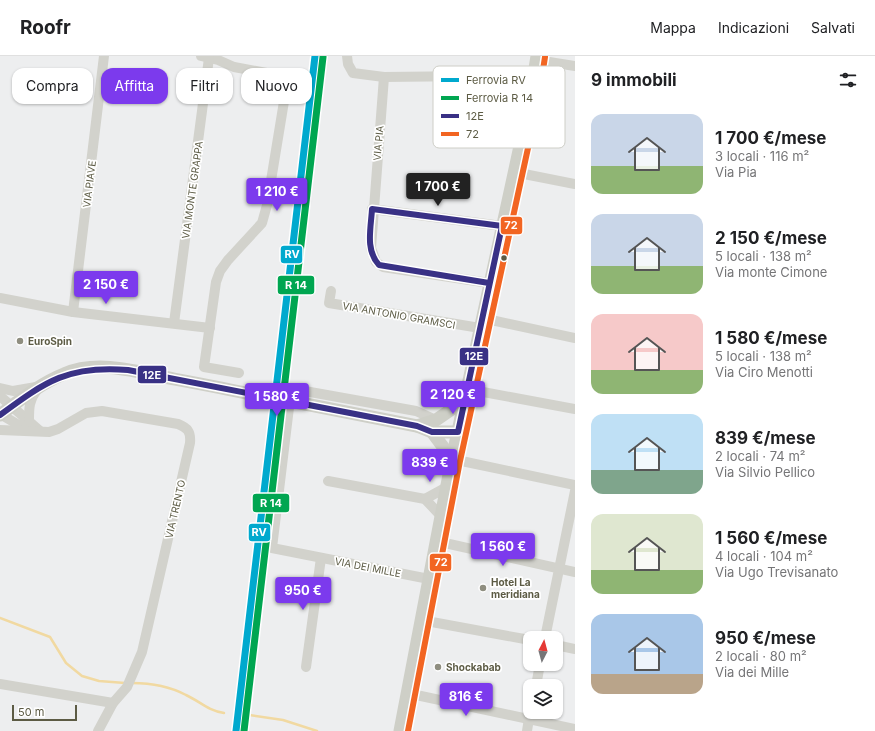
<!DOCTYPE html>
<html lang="it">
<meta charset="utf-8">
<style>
:root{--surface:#fff;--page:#f2f2f2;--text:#202124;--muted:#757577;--line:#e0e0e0;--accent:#7c3aed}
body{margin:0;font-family:Inter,sans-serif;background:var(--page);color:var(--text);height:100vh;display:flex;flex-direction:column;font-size:15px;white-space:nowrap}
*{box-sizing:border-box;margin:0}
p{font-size:13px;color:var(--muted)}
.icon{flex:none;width:22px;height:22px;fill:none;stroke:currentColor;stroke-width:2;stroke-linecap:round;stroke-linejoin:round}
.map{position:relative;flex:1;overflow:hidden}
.details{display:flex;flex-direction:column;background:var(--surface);width:300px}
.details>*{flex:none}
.banner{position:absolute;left:12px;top:12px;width:380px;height:36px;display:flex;gap:8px}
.needle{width:26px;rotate:6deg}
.buttons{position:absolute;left:523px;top:575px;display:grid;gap:8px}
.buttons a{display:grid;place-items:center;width:40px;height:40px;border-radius:8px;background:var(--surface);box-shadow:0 1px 3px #0004;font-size:20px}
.scale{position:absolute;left:12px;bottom:10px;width:65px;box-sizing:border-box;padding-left:4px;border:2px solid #5c5b44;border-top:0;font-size:11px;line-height:14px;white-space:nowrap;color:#5c5b44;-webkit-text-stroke:3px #fff;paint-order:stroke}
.price{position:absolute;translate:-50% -34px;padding:0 9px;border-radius:4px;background:var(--accent);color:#fff;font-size:13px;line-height:26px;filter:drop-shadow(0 1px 2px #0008)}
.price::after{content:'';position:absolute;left:50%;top:24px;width:12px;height:9px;margin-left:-6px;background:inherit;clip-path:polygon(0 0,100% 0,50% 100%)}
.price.active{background:#222;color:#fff}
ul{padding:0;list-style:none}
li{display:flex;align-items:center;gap:12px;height:100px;padding:0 16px}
li span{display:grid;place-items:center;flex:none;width:112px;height:80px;border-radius:12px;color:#555}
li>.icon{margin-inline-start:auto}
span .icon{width:48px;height:48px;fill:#fffc;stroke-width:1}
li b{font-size:17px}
h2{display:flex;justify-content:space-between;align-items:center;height:48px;padding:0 16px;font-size:17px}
.chip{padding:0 14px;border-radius:12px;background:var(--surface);box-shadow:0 1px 3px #0004;font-size:14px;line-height:36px}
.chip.active{background:var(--accent);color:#fff}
header{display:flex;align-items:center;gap:24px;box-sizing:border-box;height:56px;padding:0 20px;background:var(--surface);border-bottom:1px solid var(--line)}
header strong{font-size:19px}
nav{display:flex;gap:22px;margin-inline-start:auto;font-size:14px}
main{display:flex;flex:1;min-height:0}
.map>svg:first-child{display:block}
</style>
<header>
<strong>Roofr</strong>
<nav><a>Mappa</a><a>Indicazioni</a><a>Salvati</a></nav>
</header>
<main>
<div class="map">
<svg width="575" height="675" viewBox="0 0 575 675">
<rect width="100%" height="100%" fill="#edeeef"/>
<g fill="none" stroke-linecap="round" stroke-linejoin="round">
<g stroke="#f1d9a1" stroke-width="2.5">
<path d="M 0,562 L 50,581 L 66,607 L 82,620 L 99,625 L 125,627"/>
<path d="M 132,627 C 151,627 169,630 186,639 C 201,646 207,654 224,657"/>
<path d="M 243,658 L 283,664 L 317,675"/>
</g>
<path stroke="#c9c9c4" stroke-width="13" stroke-dasharray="13 6" stroke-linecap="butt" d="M 255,339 L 295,346"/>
<g stroke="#d2d2cc" stroke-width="10">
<path d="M 201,0 L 218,4 L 234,11 L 288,21 L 267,149 L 262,167 L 228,204 L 220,215 L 216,226 L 204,311 L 239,317"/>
<path d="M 347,0 L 348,8 L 353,17 L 384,21 L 475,20"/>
<path d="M 537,4 L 575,10"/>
<path d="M 384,21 L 371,192 L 376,206 L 383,211 L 489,227"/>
<path d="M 514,116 L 575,128"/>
<path d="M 372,153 L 502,170"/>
<path d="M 331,235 L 329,247 L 480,272"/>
<path d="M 0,242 L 73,256 L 210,272"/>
<path d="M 73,256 L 104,0"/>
<path d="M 482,262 L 575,282"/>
<path d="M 174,267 L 209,2"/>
<path d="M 0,332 L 13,335 L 36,331"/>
<path d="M 467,333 L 575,353"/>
<path d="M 0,340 L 40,375"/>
<path d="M 0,358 L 17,368 L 30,372"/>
<path d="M 29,364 C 29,352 29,344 37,334"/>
<path d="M 0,374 L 49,376 L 58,373 L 86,357 L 102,355 L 178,368 C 188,372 191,376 190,387 L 142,596 L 127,631 L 113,647 L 98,675"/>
<path d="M 452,403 L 575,429"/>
<path d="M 328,425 L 425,443 L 441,460"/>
<path d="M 425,443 L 447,431"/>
<path d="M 436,485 L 575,516"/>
<path d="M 429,523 L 272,492 L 291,335 L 299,334 L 416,355 L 436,364"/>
<path d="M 421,564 L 530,584"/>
<path d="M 545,582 L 575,435"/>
<path d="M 556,589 L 575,593"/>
<path d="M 306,611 L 321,502"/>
<path d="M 0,628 L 113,647"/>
<path d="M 536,630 L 540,608"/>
<path d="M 407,637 L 575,673"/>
<path d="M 527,675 L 530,656"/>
</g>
<g stroke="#cecfc7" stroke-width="13">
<path d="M 295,346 L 417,370 L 432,376 L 458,376"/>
<path d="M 0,359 C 20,344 41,327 64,318 C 98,303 139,316 174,323 C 201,328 228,333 255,339"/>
<path d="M 417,370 L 436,364 L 465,344"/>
<path d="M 432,376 L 452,403"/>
<path d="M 400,675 L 452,403 L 530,44 L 537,0"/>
</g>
<defs>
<path id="bus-1" d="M 0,359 C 46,325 69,309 128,314 L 417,370 L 432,376 L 458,376 L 502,170 L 372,153 C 371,172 365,194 379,209 L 489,227"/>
<path id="bus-2" d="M 408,675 L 460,405 L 538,46 L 545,1"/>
</defs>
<use href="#bus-1" stroke="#fff" stroke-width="9"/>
<use href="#bus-2" stroke="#fff" stroke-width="9"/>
<use href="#bus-1" stroke="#393185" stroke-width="6"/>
<use href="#bus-2" stroke="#f26522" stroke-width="6"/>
<defs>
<path id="rail-1" d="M 236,675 L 315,0"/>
<path id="rail-2" d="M 244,675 L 323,1"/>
</defs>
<use href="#rail-1" stroke="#fff" stroke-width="10"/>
<use href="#rail-2" stroke="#fff" stroke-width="10"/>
<use href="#rail-1" stroke="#00a9ce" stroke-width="7"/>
<use href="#rail-2" stroke="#00a651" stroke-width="7"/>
</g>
<circle fill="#5c5b44" stroke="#fff" stroke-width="1.5" cx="504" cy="202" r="3.5"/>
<g fill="#8f8e80" stroke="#fff" stroke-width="1.5">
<circle cx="20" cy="285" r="4"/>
<circle cx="483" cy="532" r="4"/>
<circle cx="438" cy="611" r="4"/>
</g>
<g text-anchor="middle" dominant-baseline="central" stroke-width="3.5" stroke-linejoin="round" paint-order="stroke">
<g font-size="10" fill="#5c5b44" stroke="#fff">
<text transform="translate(378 87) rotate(-85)">VIA PIA</text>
<text transform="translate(89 128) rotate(-83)">VIA PIAVE</text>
<text transform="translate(192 134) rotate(-82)">VIA MONTE GRAPPA</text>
<text transform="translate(399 259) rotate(10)">VIA ANTONIO GRAMSCI</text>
<text transform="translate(175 453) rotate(-77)">VIA TRENTO</text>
<text transform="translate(368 511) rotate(11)">VIA DEI MILLE</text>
</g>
<g font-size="10" font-weight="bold" fill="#5c5b44" stroke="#fff" text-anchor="start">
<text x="28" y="285">EuroSpin</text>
<text x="491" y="526">Hotel La<tspan x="491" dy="12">meridiana</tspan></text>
<text x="446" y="611">Shockabab</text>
</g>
</g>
<rect x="433" y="10" width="132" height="82" rx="6" fill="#fff" stroke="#cecec7" stroke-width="1"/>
<rect x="441" y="22" width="18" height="4" fill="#00a9ce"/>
<rect x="441" y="40" width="18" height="4" fill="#00a651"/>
<rect x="441" y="58" width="18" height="4" fill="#393185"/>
<rect x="441" y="76" width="18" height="4" fill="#f26522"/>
<g font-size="11" fill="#5c5b44">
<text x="466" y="28">Ferrovia RV</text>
<text x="466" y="46">Ferrovia R 14</text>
<text x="466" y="64">12E</text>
<text x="466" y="82">72</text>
</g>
<g stroke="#fff" stroke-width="1.5">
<rect x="500" y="160" width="23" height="19" rx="4" fill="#f26522"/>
<rect x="280" y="189" width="23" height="19" rx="4" fill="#00a9ce"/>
<rect x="277" y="219" width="38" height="20" rx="4" fill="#00a651"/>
<rect x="459" y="291" width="30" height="19" rx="4" fill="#393185"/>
<rect x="137" y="309" width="30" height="19" rx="4" fill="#393185"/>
<rect x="252" y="437" width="38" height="20" rx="4" fill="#00a651"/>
<rect x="248" y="467" width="23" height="19" rx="4" fill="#00a9ce"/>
<rect x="429" y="497" width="23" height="19" rx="4" fill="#f26522"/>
</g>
<g font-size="11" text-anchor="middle" font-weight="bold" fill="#fff">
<text x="511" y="173">72</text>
<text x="292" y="202">RV</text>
<text x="296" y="233">R 14</text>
<text x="474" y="304">12E</text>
<text x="152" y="323">12E</text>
<text x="271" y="451">R 14</text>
<text x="259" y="480">RV</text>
<text x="441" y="510">72</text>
</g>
</svg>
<div class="buttons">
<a><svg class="needle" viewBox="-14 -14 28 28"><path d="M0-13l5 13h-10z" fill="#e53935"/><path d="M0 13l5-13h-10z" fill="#757577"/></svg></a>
<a><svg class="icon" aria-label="layers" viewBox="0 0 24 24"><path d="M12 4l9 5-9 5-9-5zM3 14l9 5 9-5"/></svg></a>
</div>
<div class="scale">50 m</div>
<b class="price active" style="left:438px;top:151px">1 700 €</b>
<b class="price" style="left:277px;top:156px">1 210 €</b>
<b class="price" style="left:106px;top:249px">2 150 €</b>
<b class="price" style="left:453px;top:359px">2 120 €</b>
<b class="price" style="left:277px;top:361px">1 580 €</b>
<b class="price" style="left:430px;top:427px">839 €</b>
<b class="price" style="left:503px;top:511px">1 560 €</b>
<b class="price" style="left:303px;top:555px">950 €</b>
<b class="price" style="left:466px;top:661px">816 €</b>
<div class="banner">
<a class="chip">Compra</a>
<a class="chip active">Affitta</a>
<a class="chip">Filtri</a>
<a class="chip">Nuovo</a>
</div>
</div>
<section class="details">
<h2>9 immobili<svg class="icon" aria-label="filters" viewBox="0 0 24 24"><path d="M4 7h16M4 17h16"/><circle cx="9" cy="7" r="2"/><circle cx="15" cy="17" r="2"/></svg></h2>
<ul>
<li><span style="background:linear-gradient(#c9d6e8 65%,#8fb573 0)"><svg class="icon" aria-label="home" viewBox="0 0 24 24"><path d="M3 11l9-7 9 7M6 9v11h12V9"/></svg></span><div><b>1 700 €/mese</b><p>3 locali · 116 m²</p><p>Via Pia</p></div></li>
<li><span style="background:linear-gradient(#c9d6e8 65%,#8fb573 0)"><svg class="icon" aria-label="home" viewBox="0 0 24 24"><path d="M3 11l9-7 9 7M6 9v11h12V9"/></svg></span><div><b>2 150 €/mese</b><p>5 locali · 138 m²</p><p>Via monte Cimone</p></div></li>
<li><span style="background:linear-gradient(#f6c9c9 70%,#8fb573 0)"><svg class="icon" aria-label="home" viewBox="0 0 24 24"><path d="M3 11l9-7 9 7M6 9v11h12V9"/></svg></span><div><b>1 580 €/mese</b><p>5 locali · 138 m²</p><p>Via Ciro Menotti</p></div></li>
<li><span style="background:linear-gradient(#bfe0f5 70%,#7fa58c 0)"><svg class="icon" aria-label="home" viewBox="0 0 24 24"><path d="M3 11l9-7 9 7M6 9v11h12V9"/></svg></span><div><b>839 €/mese</b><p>2 locali · 74 m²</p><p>Via Silvio Pellico</p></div></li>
<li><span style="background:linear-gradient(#dfe7d0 70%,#8fb573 0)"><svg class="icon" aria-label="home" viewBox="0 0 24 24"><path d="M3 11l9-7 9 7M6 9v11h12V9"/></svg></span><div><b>1 560 €/mese</b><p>4 locali · 104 m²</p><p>Via Ugo Trevisanato</p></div></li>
<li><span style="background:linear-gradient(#a9c7e8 75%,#b9a48a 0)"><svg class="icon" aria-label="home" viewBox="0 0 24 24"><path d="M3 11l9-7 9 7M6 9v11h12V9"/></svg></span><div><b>950 €/mese</b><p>2 locali · 80 m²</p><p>Via dei Mille</p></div></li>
</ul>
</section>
</main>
